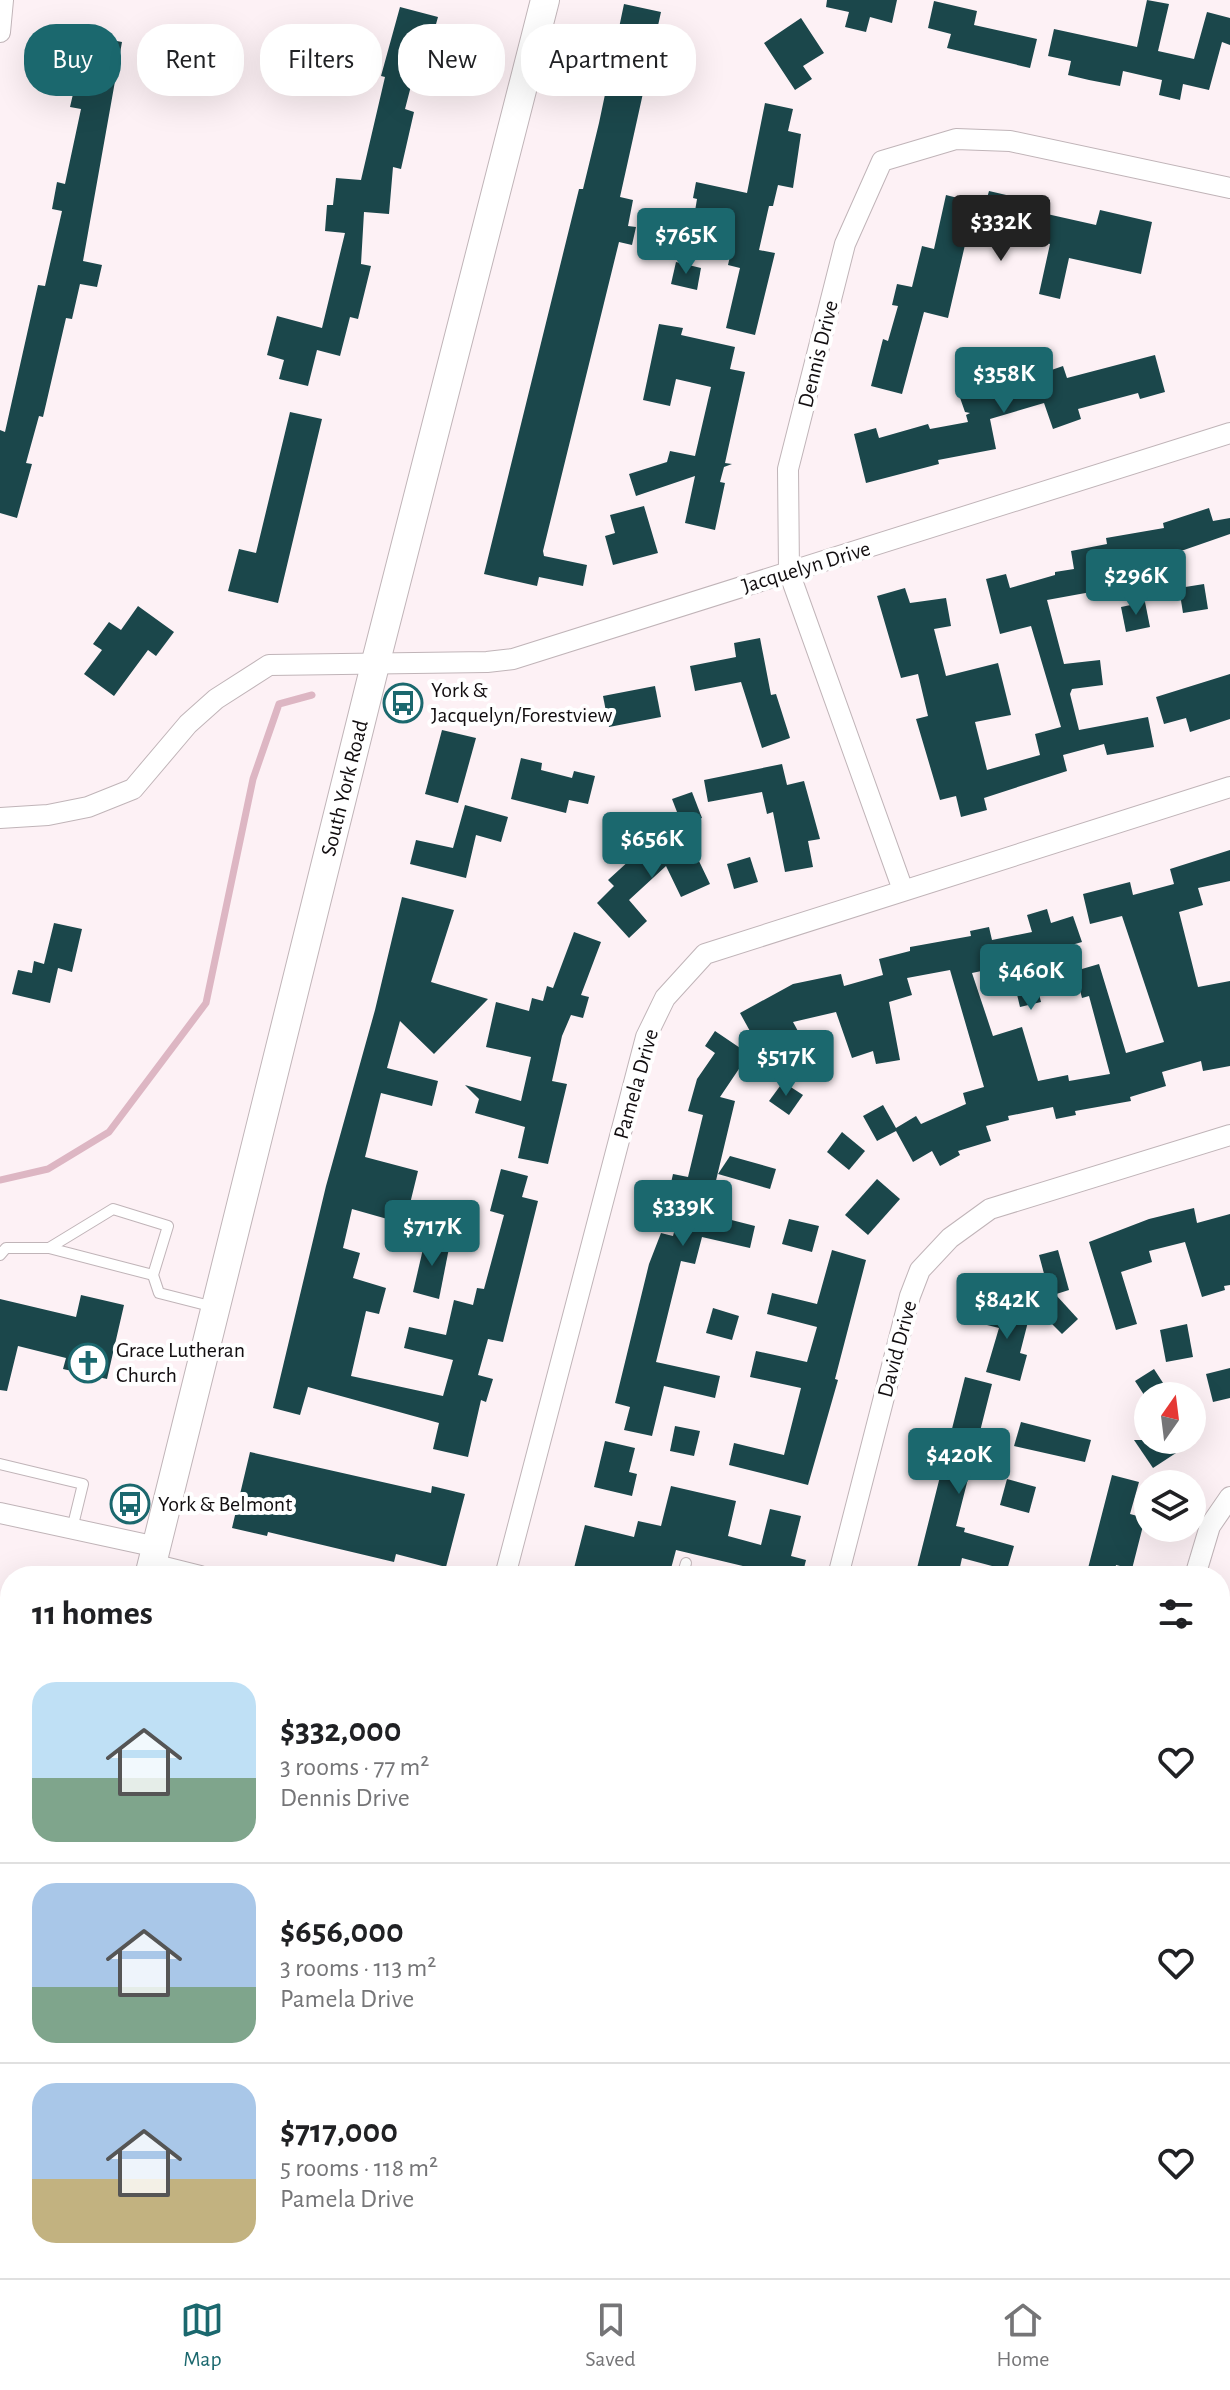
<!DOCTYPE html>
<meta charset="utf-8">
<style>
:root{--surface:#fff;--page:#f6f6f6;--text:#202124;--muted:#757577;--line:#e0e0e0;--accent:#1b686e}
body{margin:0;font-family:"Alegreya Sans",sans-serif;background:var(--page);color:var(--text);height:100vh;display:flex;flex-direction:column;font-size:30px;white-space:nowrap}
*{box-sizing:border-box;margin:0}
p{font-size:26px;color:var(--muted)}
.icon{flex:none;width:44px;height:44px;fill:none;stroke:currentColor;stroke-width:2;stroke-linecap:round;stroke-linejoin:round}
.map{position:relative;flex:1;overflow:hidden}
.sheet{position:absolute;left:0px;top:1566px;width:1230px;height:712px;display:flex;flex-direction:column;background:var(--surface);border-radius:32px 32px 0 0;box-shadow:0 8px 32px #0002}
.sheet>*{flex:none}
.guide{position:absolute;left:24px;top:24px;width:800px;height:72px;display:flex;gap:16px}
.needle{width:52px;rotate:14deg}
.tools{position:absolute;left:1134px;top:1382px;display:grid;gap:16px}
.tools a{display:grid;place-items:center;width:72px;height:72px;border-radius:50%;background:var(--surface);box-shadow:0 8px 32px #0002;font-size:40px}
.price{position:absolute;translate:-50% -68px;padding:0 18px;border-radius:8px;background:var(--accent);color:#fff;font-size:26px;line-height:52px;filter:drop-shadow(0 2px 4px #0008)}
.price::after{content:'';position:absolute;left:50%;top:48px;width:24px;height:18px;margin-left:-12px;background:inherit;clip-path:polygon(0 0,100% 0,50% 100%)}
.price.on{background:#222;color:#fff}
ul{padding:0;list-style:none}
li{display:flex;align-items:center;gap:24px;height:200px;padding:0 32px}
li+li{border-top:2px solid var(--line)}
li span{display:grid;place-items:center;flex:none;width:224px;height:160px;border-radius:24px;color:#555}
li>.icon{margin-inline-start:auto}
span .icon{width:96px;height:96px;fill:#fffc;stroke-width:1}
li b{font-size:34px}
h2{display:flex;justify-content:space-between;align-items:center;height:96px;padding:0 32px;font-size:34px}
.chip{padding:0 28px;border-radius:32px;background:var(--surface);box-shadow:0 8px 32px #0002;font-size:28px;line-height:72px}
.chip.on{background:var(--accent);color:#fff}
.menu{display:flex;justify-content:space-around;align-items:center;height:112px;border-top:2px solid var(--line);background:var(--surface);font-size:22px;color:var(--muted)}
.menu a{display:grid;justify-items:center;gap:4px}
.menu .on{color:var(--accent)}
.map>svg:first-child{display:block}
</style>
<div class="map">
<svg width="1230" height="2278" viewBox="0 0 1230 2278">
<rect width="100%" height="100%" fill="#fdf1f5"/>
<path fill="#f8e4eb" d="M 10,2228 L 10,2268 L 458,2268 L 456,2278 L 0,2278 Z"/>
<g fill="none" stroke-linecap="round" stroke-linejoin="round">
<path stroke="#ddb6c3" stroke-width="7" d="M 0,1180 L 48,1169 L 109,1132 L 206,1003 L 253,779 L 279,704 L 312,695"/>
</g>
<g fill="#1b474b">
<path d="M 827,0 L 897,0 L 892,23 L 870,17 L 866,32 L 845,27 L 849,12 L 826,7 Z"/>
<path d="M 1147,0 L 1169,4 L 1158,51 L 1194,59 L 1207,12 L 1230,18 L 1230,45 L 1222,42 L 1209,90 L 1183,84 L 1180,100 L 1159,95 L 1162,80 L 1123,71 L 1120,86 L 1089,80 L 1068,75 L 1071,61 L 1048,56 L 1054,29 L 1137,47 Z"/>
<path d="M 934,1 L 977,11 L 974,25 L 1037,39 L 1030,68 L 947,48 L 951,34 L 928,28 Z"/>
<path d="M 624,4 L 661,12 L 620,197 L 633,200 L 628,226 L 636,227 L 632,245 L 619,242 L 543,551 L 544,556 L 587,565 L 583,586 L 539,577 L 537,586 L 484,574 L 579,189 L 583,189 L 599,123 Z"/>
<path d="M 400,7 L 438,17 L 431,42 L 423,40 L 405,109 L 414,112 L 401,169 L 393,167 L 389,214 L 364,212 L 361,264 L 371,266 L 358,319 L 350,317 L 340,356 L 317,350 L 308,386 L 279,379 L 284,360 L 267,355 L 277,316 L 322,328 L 345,233 L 325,231 L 327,205 L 333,205 L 336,178 L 361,180 L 385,77 L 381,76 Z"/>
<path d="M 801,18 L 824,53 L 803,66 L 812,79 L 795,90 L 764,43 Z"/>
<path d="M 91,36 L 122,42 L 83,261 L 102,265 L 97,287 L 80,284 L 72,319 L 66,318 L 43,417 L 39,416 L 26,463 L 32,464 L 17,518 L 0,513 L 0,430 L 5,432 L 38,285 L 45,286 L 62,211 L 52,209 L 57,182 L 65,184 L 81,109 L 70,107 L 76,81 L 82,82 Z"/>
<path d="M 765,103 L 793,109 L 788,131 L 801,134 L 793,188 L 778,185 L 773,206 L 769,206 L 759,250 L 775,253 L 755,335 L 726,328 L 740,268 L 728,265 L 734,237 L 692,229 L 697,199 L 693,198 L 696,182 L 747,193 Z"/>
<path d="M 989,191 L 1027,200 L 1028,195 L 1050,200 L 1047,214 L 1096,225 L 1100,210 L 1152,222 L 1141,274 L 1069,258 L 1060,299 L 1039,294 L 1050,244 L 1009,235 L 1007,241 L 968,232 L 948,318 L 924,312 L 902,394 L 871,386 L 883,339 L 888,341 L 898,306 L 892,305 L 897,284 L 912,287 L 922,246 L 934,249 L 946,195 L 985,205 Z"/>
<path d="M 676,262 L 701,268 L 697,290 L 671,284 Z"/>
<path d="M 659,324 L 683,328 L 681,335 L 735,347 L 730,369 L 745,372 L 725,463 L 732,464 L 724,467 L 720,482 L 725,483 L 715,530 L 685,523 L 695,476 L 636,496 L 629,474 L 667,462 L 670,451 L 695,456 L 711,387 L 676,379 L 670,406 L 643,400 Z"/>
<path d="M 1155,355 L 1165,392 L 1140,399 L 1138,393 L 1078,409 L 1081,419 L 1053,429 L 1044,403 L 990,419 L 996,449 L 938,460 L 939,464 L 866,483 L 854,434 L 876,428 L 879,438 L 928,424 L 930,429 L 968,422 L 966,415 L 970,413 L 965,412 L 958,392 L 993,381 L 996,389 L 1063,366 L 1067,378 Z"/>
<path d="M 290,412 L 322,419 L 278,603 L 228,591 L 239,549 L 256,553 Z"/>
<path d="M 644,506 L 658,553 L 613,565 L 605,536 L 615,533 L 610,515 Z"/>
<path d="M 1209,508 L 1213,521 L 1230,518 L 1230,534 L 1158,559 L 1098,569 L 1102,590 L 1047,600 L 1064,664 L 1100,660 L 1103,685 L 1072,689 L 1070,694 L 1079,730 L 1148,717 L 1154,747 L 1107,755 L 1104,744 L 1063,755 L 1067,771 L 984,798 L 987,810 L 961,817 L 956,796 L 940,800 L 916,719 L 928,716 L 918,674 L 901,678 L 877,596 L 905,588 L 910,603 L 946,598 L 951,626 L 934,629 L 946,676 L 998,663 L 1011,715 L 975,722 L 987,770 L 1040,755 L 1035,734 L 1061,727 L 1031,626 L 1000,634 L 986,579 L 1006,574 L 1010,588 L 1055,575 L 1055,572 L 1074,569 L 1071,551 L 1107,544 L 1106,538 L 1164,528 L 1163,523 Z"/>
<path d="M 1204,584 L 1208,609 L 1183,613 L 1179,588 Z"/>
<path d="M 1145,602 L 1150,627 L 1126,632 L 1121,607 Z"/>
<path d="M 138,606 L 174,632 L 156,656 L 148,650 L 114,696 L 84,674 L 102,650 L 93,644 L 109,622 L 121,630 Z"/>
<path d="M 760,638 L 771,695 L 776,694 L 790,738 L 762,748 L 741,682 L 695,691 L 690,666 L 736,657 L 734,643 Z"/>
<path d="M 1230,674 L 1230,719 L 1190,732 L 1186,718 L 1164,724 L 1156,697 Z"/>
<path d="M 655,686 L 661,717 L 609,727 L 603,696 Z"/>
<path d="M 442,730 L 476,738 L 458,803 L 425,794 Z"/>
<path d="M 521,758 L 542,763 L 541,770 L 572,778 L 574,771 L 595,776 L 588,804 L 569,800 L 566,813 L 511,799 Z"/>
<path d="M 782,764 L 787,785 L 804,781 L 820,839 L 808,841 L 813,867 L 785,872 L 773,812 L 767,814 L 762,792 L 708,802 L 704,780 Z"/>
<path d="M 692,792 L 702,818 L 682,825 L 672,799 Z"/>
<path d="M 465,805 L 508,817 L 501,842 L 476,835 L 466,878 L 410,864 L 416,840 L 453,848 Z"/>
<path d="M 686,834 L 710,884 L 681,897 L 666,866 L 629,900 L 647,921 L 629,938 L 597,903 L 614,886 L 608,880 L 631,859 Z"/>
<path d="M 1230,850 L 1230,881 L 1198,888 L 1203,905 L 1179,912 L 1198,987 L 1230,981 L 1230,1066 L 1203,1071 L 1201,1061 L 1162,1072 L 1166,1086 L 1130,1097 L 1131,1101 L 1075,1111 L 1076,1115 L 1056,1119 L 1053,1107 L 1008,1116 L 1009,1120 L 986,1126 L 991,1141 L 958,1151 L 960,1155 L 940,1166 L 932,1151 L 913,1162 L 896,1131 L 877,1141 L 863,1116 L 883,1105 L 896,1128 L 916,1116 L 921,1124 L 966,1104 L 963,1093 L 984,1087 L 950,970 L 907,978 L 912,995 L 889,1002 L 900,1060 L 876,1064 L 873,1051 L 852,1058 L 836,1012 L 793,1022 L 799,1033 L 762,1053 L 740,1013 L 793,984 L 841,974 L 844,986 L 883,975 L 879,959 L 910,951 L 910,947 L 971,936 L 970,931 L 989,927 L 992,940 L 1032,932 L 1027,915 L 1047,909 L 1051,923 L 1073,916 L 1082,942 L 1030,957 L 1041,1002 L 1020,1007 L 1010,965 L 972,973 L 993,1036 L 1022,1027 L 1038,1081 L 1068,1075 L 1069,1081 L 1110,1074 L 1089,996 L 1082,998 L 1075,971 L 1099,964 L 1126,1053 L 1164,1042 L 1122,916 L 1090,924 L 1083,894 L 1130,882 L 1133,895 L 1174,884 L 1170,869 Z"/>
<path d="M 750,857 L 758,882 L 734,889 L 727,864 Z"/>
<path d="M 402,897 L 454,910 L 431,982 L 488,999 L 434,1054 L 400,1021 L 387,1068 L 438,1081 L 432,1106 L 381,1093 L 365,1157 L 418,1171 L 405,1224 L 352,1209 L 343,1248 L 360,1253 L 353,1278 L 386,1288 L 379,1314 L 366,1311 L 351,1376 L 443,1396 L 453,1360 L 404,1348 L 409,1327 L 446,1335 L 454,1300 L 473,1305 L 477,1288 L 484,1289 L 504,1215 L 490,1211 L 501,1169 L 528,1176 L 522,1197 L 538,1201 L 503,1342 L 488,1339 L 478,1375 L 493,1379 L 486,1402 L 481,1400 L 468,1457 L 433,1449 L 439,1423 L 308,1387 L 300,1415 L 273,1408 L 326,1186 L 375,1010 Z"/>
<path d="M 54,923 L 82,929 L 72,972 L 58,968 L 50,1003 L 12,994 L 18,970 L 32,973 L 34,961 L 44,964 Z"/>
<path d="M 574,932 L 601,942 L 581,995 L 589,997 L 583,1018 L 571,1015 L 562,1036 L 552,1081 L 567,1084 L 548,1164 L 518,1158 L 525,1127 L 475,1113 L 479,1099 L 465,1085 L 521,1101 L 531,1057 L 486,1047 L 496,1002 L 529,1011 L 532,998 L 543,1001 L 547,986 L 553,988 Z"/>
<path d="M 715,1031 L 749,1054 L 720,1097 L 735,1101 L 708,1214 L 755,1226 L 750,1248 L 702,1237 L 695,1264 L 681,1261 L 656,1362 L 720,1376 L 715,1398 L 664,1386 L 652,1436 L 624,1430 L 630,1407 L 615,1403 L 649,1264 L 661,1233 L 673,1236 L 683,1199 L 668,1196 L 673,1174 L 688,1177 L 703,1115 L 688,1111 L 697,1079 L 715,1053 L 705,1046 Z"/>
<path d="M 783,1082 L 803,1095 L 789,1115 L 769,1101 Z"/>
<path d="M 842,1132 L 865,1151 L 849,1170 L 827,1152 Z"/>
<path d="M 730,1156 L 776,1169 L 770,1189 L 718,1174 Z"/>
<path d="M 877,1179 L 900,1199 L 868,1235 L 845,1215 Z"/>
<path d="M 1194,1208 L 1197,1223 L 1230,1214 L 1230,1285 L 1224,1286 L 1225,1290 L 1202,1297 L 1185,1242 L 1149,1251 L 1152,1262 L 1121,1272 L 1137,1324 L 1116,1330 L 1089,1242 L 1149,1219 Z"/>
<path d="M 789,1219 L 819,1226 L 812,1252 L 782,1244 Z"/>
<path d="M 426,1236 L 450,1243 L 439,1299 L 413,1292 Z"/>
<path d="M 832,1250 L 866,1260 L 835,1379 L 838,1380 L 808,1485 L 729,1465 L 734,1443 L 784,1455 L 801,1388 L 750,1377 L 756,1351 L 807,1362 L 817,1327 L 767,1314 L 772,1293 L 817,1304 Z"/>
<path d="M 1058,1250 L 1069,1290 L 1050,1296 L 1039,1255 Z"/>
<path d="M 81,1295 L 124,1305 L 107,1379 L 63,1369 L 66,1358 L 18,1346 L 7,1391 L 0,1390 L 0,1299 L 76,1317 Z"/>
<path d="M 1056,1295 L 1078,1319 L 1062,1334 L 1039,1311 Z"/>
<path d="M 989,1303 L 1030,1314 L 1020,1353 L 1027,1355 L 1020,1381 L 986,1372 L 999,1328 L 983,1324 Z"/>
<path d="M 713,1308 L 739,1316 L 732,1340 L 706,1333 Z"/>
<path d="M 1187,1324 L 1193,1357 L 1166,1362 L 1160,1330 Z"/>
<path d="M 1230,1368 L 1230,1398 L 1213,1402 L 1206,1374 Z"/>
<path d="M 1154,1369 L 1167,1389 L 1148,1396 L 1148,1401 L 1135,1381 Z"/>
<path d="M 965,1377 L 992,1384 L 956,1526 L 965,1528 L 964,1532 L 1014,1546 L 1007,1570 L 962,1558 L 958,1576 L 915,1576 Z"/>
<path d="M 1021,1422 L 1091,1440 L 1085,1462 L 1014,1446 Z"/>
<path d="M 675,1426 L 700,1431 L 694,1456 L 670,1451 Z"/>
<path d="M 1134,1440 L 1196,1440 L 1153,1468 Z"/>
<path d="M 605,1441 L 635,1448 L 629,1472 L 637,1474 L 632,1496 L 594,1487 Z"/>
<path d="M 250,1452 L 431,1493 L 432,1486 L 465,1494 L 446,1567 L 396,1554 L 394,1562 L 268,1532 L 267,1536 L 232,1528 Z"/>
<path d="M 1112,1475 L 1139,1482 L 1130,1514 L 1145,1518 L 1132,1569 L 1116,1565 L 1114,1576 L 1086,1576 Z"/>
<path d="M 1007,1479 L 1036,1487 L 1029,1513 L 1000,1505 Z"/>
<path d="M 671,1486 L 736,1501 L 728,1536 L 761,1545 L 770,1509 L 801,1516 L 791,1556 L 806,1560 L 802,1576 L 745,1576 L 747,1567 L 676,1550 L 669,1576 L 572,1576 L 585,1525 L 634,1537 L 638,1521 L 661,1526 Z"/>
</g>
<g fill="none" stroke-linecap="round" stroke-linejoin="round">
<defs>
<g id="service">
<path d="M 49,1248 L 153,1275"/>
<path d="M 0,1255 L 6,1248 L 49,1248 L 113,1209 L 168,1226 L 153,1275 L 159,1293 L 214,1307"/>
<path d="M 0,1464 L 83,1484 L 72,1529"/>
<path d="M 682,1576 L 686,1563"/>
<path d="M 0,1631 L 10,1633"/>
<path d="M 0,1679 L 10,1681"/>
<path d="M 0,1863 L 10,1866"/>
<path d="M 0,1976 L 10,1979"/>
<path d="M 0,2062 L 10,2064"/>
<path d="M 818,2278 L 820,2268"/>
</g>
<g id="minor">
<path d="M 0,32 L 3,0"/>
<path d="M 0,818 L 48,815 L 88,807 L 133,789 L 188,724 L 216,699 L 269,665 L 487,662 L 513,659 L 1230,433"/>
<path d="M 903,890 L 789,572 L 788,469 L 845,244 L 882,161 L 956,139 L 1010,141 L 1230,188"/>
<path d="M 0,1513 L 157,1547"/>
<path d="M 152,1564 L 200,1576"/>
<path d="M 505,1576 L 646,1037 L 665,998 L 705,954 L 1230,787"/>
<path d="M 838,1576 L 910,1296 L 920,1270 L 950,1238 L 990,1209 L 1230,1135"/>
<path d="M 1195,1576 L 1210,1526 L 1230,1497"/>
<path d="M 0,1756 L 10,1756"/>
<path d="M 660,2278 L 663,2268"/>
<path d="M 1025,2278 L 1028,2268"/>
</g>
<g id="secondary">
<path id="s1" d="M 149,1576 L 376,661 L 545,0"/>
<path d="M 0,2164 L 10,2124"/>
</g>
</defs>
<use href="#service" stroke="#c0b4b8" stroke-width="12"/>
<use href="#minor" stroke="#c0b4b8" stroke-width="22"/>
<use href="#secondary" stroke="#c0b4b8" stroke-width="30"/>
<use href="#service" stroke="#fff" stroke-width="10"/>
<use href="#minor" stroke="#fff" stroke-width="20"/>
<use href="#secondary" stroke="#fff" stroke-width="28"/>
</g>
<defs>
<symbol id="bus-ring" viewBox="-11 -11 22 22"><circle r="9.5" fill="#fff" stroke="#1b686e" stroke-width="1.5"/><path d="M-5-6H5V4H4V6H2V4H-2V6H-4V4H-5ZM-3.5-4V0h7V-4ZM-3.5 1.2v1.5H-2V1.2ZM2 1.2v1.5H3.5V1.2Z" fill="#1b686e"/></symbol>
<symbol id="church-ring" viewBox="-11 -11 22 22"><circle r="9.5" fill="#fff" stroke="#1b686e" stroke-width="1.5"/><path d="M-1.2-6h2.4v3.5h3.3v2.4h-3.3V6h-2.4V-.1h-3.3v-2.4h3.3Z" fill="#1b686e"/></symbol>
</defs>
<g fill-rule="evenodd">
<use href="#bus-ring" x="381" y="681" width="44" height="44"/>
<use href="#church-ring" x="66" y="1341" width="44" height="44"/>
<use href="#bus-ring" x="108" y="1482" width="44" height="44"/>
</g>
<g text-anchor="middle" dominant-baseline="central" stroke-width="8" stroke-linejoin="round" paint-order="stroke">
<g font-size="22" fill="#120e10" stroke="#fff">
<text transform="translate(818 354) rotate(-76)">Dennis Drive</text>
<text transform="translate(806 567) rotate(-17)">Jacquelyn Drive</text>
<text stroke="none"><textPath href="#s1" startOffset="812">South York Road</textPath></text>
<text transform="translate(636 1084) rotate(-74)">Pamela Drive</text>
<text transform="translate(897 1349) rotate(-75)">David Drive</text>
</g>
<g font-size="22" fill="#120e10" stroke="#fff" text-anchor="start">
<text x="431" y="690">York &amp;<tspan x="431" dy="25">Jacquelyn/Forestview</tspan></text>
<text x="116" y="1350">Grace Lutheran<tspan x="116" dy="25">Church</tspan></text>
<text x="158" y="1504">York &amp; Belmont</text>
</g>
</g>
</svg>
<div class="tools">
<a><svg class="needle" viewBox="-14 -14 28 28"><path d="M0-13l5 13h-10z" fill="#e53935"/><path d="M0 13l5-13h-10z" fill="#757577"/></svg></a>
<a><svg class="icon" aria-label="layers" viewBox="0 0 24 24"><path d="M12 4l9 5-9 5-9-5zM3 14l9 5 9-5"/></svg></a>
</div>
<b class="price on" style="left:1001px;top:263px">$332K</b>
<b class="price" style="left:686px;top:276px">$765K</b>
<b class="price" style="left:1004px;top:415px">$358K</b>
<b class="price" style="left:1136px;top:617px">$296K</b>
<b class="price" style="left:652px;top:880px">$656K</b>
<b class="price" style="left:1031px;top:1012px">$460K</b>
<b class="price" style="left:786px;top:1098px">$517K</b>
<b class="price" style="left:683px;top:1248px">$339K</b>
<b class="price" style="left:432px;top:1268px">$717K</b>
<b class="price" style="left:1007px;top:1341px">$842K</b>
<b class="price" style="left:959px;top:1496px">$420K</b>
<div class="guide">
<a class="chip on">Buy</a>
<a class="chip">Rent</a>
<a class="chip">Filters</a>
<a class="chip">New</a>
<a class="chip">Apartment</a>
</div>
<section class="sheet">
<h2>11 homes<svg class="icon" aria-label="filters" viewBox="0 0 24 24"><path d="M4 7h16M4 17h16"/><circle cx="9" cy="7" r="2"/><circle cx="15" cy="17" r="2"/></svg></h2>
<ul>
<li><span style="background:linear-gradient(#bfe0f5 60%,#7fa58c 0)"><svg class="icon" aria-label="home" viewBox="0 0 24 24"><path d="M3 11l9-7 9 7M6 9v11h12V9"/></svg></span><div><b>$332,000</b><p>3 rooms · 77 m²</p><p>Dennis Drive</p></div><svg class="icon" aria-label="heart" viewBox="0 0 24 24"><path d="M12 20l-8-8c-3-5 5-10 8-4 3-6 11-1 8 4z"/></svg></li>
<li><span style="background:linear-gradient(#a9c7e8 65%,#7fa58c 0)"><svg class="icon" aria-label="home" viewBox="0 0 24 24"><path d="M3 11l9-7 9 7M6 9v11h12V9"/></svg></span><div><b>$656,000</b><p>3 rooms · 113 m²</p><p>Pamela Drive</p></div><svg class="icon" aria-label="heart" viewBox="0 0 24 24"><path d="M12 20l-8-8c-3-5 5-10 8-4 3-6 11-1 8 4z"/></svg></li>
<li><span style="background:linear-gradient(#a9c7e8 60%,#c2b280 0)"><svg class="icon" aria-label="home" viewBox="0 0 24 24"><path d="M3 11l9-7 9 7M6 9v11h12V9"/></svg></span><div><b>$717,000</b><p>5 rooms · 118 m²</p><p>Pamela Drive</p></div><svg class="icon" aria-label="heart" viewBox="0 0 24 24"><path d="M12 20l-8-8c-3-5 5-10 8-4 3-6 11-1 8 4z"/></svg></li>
</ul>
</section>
</div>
<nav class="menu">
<a class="on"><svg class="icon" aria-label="map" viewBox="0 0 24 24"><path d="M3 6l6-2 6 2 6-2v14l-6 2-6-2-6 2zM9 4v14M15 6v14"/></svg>Map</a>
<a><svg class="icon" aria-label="saved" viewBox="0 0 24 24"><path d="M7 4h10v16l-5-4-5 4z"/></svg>Saved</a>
<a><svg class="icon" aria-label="home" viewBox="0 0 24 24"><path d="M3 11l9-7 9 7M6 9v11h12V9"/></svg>Home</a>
</nav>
